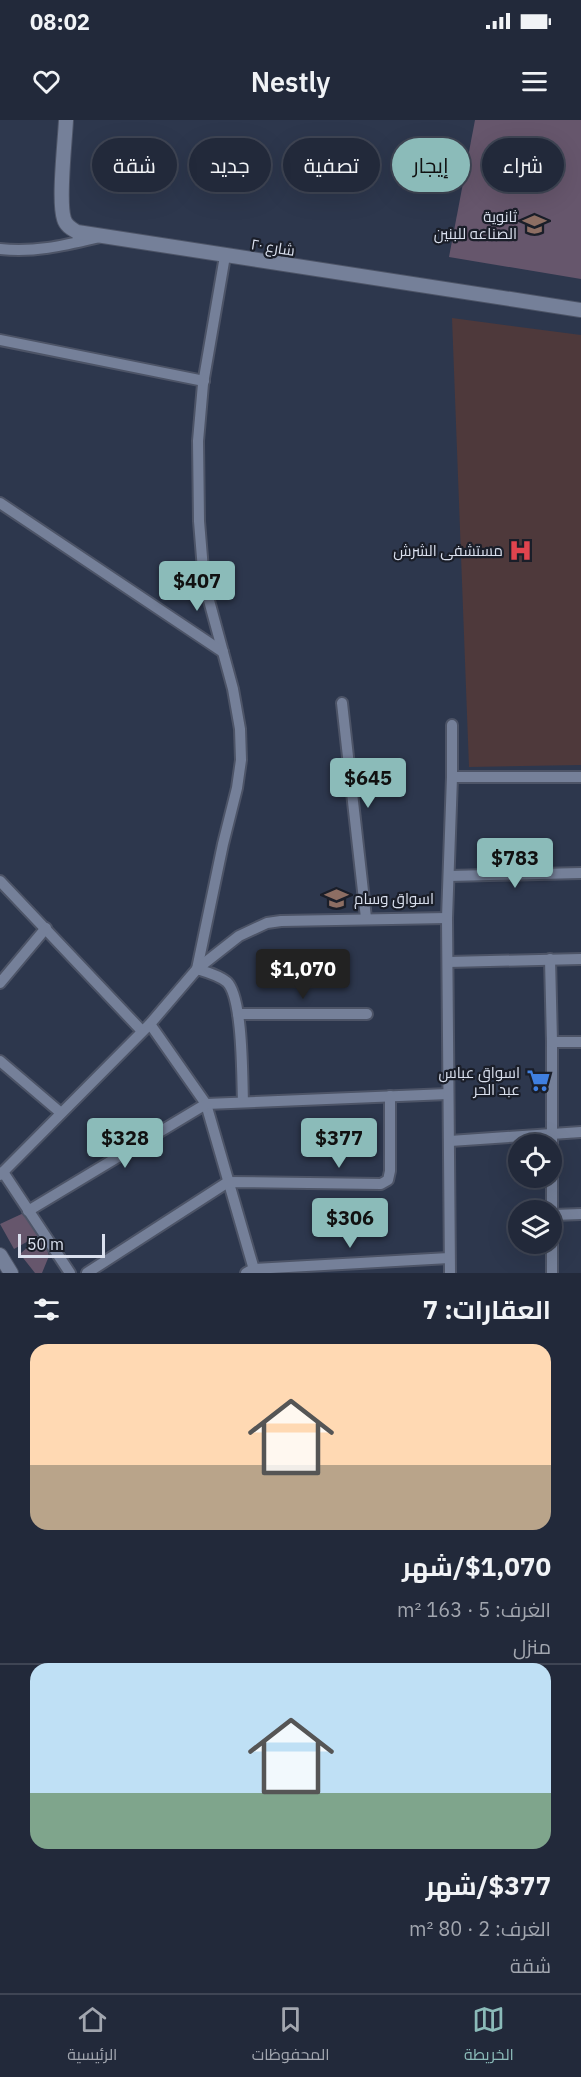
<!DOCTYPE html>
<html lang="ar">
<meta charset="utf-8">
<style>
:root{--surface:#22293a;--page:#2e3545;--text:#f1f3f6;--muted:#a2a6af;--line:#3f4554;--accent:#8bbbb9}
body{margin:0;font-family:"IBM Plex Sans",Cairo,sans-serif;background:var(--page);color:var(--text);direction:rtl;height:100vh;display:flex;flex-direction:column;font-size:22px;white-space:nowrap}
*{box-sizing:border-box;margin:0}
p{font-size:20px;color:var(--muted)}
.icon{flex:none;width:33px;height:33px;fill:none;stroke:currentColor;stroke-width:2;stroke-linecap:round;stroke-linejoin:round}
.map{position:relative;height:1153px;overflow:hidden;direction:ltr}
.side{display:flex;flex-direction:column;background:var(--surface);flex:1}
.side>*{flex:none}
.banner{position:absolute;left:18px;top:18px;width:546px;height:54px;direction:rtl;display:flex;gap:12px}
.tools{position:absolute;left:508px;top:1014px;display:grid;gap:12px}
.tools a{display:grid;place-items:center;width:54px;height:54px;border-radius:50%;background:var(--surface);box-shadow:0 6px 24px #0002,0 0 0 2px var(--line);font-size:30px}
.scale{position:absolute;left:18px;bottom:15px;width:87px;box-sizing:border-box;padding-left:6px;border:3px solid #dae0ee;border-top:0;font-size:16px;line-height:21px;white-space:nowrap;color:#dae0ee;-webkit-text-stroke:4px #1a1e29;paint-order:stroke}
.price{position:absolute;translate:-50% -51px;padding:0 14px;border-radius:6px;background:var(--accent);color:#111;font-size:20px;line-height:39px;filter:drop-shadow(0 2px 3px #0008)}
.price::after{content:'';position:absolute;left:50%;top:36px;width:18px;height:14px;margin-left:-9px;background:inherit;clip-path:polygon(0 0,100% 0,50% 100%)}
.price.selected{background:#222;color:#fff}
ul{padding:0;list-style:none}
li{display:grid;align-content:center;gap:12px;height:318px;padding:0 30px}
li+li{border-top:2px solid var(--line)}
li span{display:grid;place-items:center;height:186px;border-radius:18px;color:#555}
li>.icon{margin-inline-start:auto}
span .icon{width:108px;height:108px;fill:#fffc;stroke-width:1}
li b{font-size:26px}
h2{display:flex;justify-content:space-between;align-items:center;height:72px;padding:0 30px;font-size:26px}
.chip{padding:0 21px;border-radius:27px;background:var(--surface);box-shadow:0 6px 24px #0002,0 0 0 2px var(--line);font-size:21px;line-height:54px}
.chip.selected{background:var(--accent);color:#111}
.status{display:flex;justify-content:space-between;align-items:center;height:42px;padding:0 30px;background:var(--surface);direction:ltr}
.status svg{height:16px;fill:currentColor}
header{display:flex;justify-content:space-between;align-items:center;height:78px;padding:0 30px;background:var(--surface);font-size:27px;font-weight:600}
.tab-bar{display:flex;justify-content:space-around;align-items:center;height:84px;border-top:2px solid var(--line);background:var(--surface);font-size:16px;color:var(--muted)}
.tab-bar a{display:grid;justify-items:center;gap:3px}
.tab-bar .selected{color:var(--accent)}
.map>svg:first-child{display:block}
</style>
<div class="status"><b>08:02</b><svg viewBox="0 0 49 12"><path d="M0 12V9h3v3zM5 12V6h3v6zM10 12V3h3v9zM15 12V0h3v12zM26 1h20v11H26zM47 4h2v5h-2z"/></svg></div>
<header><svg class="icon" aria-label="menu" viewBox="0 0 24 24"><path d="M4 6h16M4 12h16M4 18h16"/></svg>Nestly<svg class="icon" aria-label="heart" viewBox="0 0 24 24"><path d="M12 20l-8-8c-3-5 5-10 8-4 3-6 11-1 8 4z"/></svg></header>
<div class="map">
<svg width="581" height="1153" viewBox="0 0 581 1153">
<rect width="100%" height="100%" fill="#2d374d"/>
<path fill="#4e393b" d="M 452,198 L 581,215 L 581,645 L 469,647 Z"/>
<g fill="#66566c">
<path d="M 475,0 L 581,0 L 581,159 L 449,137 Z"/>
<path d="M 28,1091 L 43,1113 L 49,1136 L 42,1153 L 35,1153 L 20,1134 L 43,1113 L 14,1129 L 0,1104 Z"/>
</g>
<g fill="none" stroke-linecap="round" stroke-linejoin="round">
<defs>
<g id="minor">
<path d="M 0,129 C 35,133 66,125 100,117"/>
<path d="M 225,136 L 203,264 L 198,321 L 199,401 L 204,462 L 233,569 L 240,609 L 241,640 L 237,668 L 223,724 L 197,849 C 207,852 219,855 227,862 C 243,878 242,957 243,982"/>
<path d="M 0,220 L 204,261"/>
<path d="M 0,383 L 223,532"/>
<path d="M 342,583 L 366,798"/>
<path d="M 452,657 L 581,657"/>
<path d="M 449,756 L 581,753"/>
<path d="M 0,761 L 142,911"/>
<path d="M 550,839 L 552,922 L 552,1153"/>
<path d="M 448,842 L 581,839"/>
<path d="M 0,863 L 46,808"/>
<path d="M 238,894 L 367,894"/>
<path d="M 150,904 L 206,984 L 255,1153"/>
<path d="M 552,922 L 581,922"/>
<path d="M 0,941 L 61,993"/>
<path d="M 450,1021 L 581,1012"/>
<path d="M 3,1052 L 70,1153"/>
<path d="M 0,1055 L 150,904 L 197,849 L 239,816 L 267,803 L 281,801 L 447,798"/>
<path d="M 28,1091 L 206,984 L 448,974"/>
<path d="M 553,1095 L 581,1094"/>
<path d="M 87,1153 L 228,1062 L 381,1064 L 388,1060 L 390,1051 L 390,976"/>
<path d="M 246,1153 L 253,1149 L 449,1138"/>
<path d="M 450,1153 L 447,798 L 452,657 L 452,605"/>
</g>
<g id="tertiary">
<path d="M 66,0 C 65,22 58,81 64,99 C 66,106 72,109 77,112 L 581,190"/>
<path d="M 0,1135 L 11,1153"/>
</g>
</defs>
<use href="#minor" stroke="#4d5467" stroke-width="14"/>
<use href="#tertiary" stroke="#4d5467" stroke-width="16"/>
<use href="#minor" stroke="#758099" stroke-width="10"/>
<use href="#tertiary" stroke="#758099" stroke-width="14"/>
</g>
<defs>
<symbol id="school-bare" viewBox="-9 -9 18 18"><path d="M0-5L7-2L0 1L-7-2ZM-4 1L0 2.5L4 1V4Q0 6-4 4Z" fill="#8d6e63" stroke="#1a1e29" stroke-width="2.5" paint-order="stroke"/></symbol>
<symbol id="hospital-bare" viewBox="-9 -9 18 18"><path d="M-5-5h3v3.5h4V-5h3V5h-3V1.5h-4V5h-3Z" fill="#e0444e" stroke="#1a1e29" stroke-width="2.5" paint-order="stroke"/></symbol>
<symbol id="supermarket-bare" viewBox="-9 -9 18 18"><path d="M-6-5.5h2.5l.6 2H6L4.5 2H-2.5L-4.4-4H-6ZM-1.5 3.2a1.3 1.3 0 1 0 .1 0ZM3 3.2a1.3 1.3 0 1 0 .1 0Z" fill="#3f7fe0" stroke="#1a1e29" stroke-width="2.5" paint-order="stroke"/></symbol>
</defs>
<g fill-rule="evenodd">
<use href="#school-bare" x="518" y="88" width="33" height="33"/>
<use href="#hospital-bare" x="504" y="414" width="33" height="33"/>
<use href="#school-bare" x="320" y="762" width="33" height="33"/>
<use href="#supermarket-bare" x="522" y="944" width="33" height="33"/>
</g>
<g text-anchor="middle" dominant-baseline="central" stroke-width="4.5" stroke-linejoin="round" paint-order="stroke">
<g font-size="15" fill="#dae0ee" stroke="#1a1e29" text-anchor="end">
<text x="517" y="96">ثانوية<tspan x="517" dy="17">الصناعه للبنين</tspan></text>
<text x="503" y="430">مستشفى الشرش</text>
<text x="354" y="778" text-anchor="start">اسواق وسام</text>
<text x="520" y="952">اسواق عباس<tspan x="520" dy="17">عبد الحر</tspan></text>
</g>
<g font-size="15" fill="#dae0ee" stroke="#1a1e29">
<text transform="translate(273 127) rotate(9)">شارع ٢٠</text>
</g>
</g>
</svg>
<div class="tools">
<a><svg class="icon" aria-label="locate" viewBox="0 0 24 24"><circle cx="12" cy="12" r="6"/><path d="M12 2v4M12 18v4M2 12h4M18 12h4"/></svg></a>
<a><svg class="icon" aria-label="layers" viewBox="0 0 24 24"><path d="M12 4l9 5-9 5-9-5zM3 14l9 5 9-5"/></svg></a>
</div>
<div class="scale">50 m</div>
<b class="price" style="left:197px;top:492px">$407</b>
<b class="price" style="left:368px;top:689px">$645</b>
<b class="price" style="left:515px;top:769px">$783</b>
<b class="price selected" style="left:303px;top:880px">$1,070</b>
<b class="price" style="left:125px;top:1049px">$328</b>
<b class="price" style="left:339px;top:1049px">$377</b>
<b class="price" style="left:350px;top:1129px">$306</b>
<div class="banner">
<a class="chip">شراء</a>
<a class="chip selected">إيجار</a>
<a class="chip">تصفية</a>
<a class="chip">جديد</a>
<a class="chip">شقة</a>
</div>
</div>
<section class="side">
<h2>العقارات: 7<svg class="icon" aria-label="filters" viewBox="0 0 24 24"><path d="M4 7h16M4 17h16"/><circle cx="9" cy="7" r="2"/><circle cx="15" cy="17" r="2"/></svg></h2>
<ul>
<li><span style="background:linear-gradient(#ffd9b3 65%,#b9a48a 0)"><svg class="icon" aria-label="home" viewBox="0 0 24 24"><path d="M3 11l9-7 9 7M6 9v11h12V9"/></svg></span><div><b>$1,070/شهر</b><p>الغرف: 5 · 163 m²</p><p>منزل</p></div></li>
<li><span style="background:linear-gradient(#bfe0f5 70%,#7fa58c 0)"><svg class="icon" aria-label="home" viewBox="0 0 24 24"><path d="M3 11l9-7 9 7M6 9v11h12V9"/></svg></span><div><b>$377/شهر</b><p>الغرف: 2 · 80 m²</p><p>شقة</p></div></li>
</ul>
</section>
<nav class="tab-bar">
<a class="selected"><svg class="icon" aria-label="map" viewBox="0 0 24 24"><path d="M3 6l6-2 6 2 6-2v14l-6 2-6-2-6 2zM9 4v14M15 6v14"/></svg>الخريطة</a>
<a><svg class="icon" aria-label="saved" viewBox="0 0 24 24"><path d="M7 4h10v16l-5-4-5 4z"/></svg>المحفوظات</a>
<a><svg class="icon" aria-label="home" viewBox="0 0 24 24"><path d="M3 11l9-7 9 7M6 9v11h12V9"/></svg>الرئيسية</a>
</nav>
